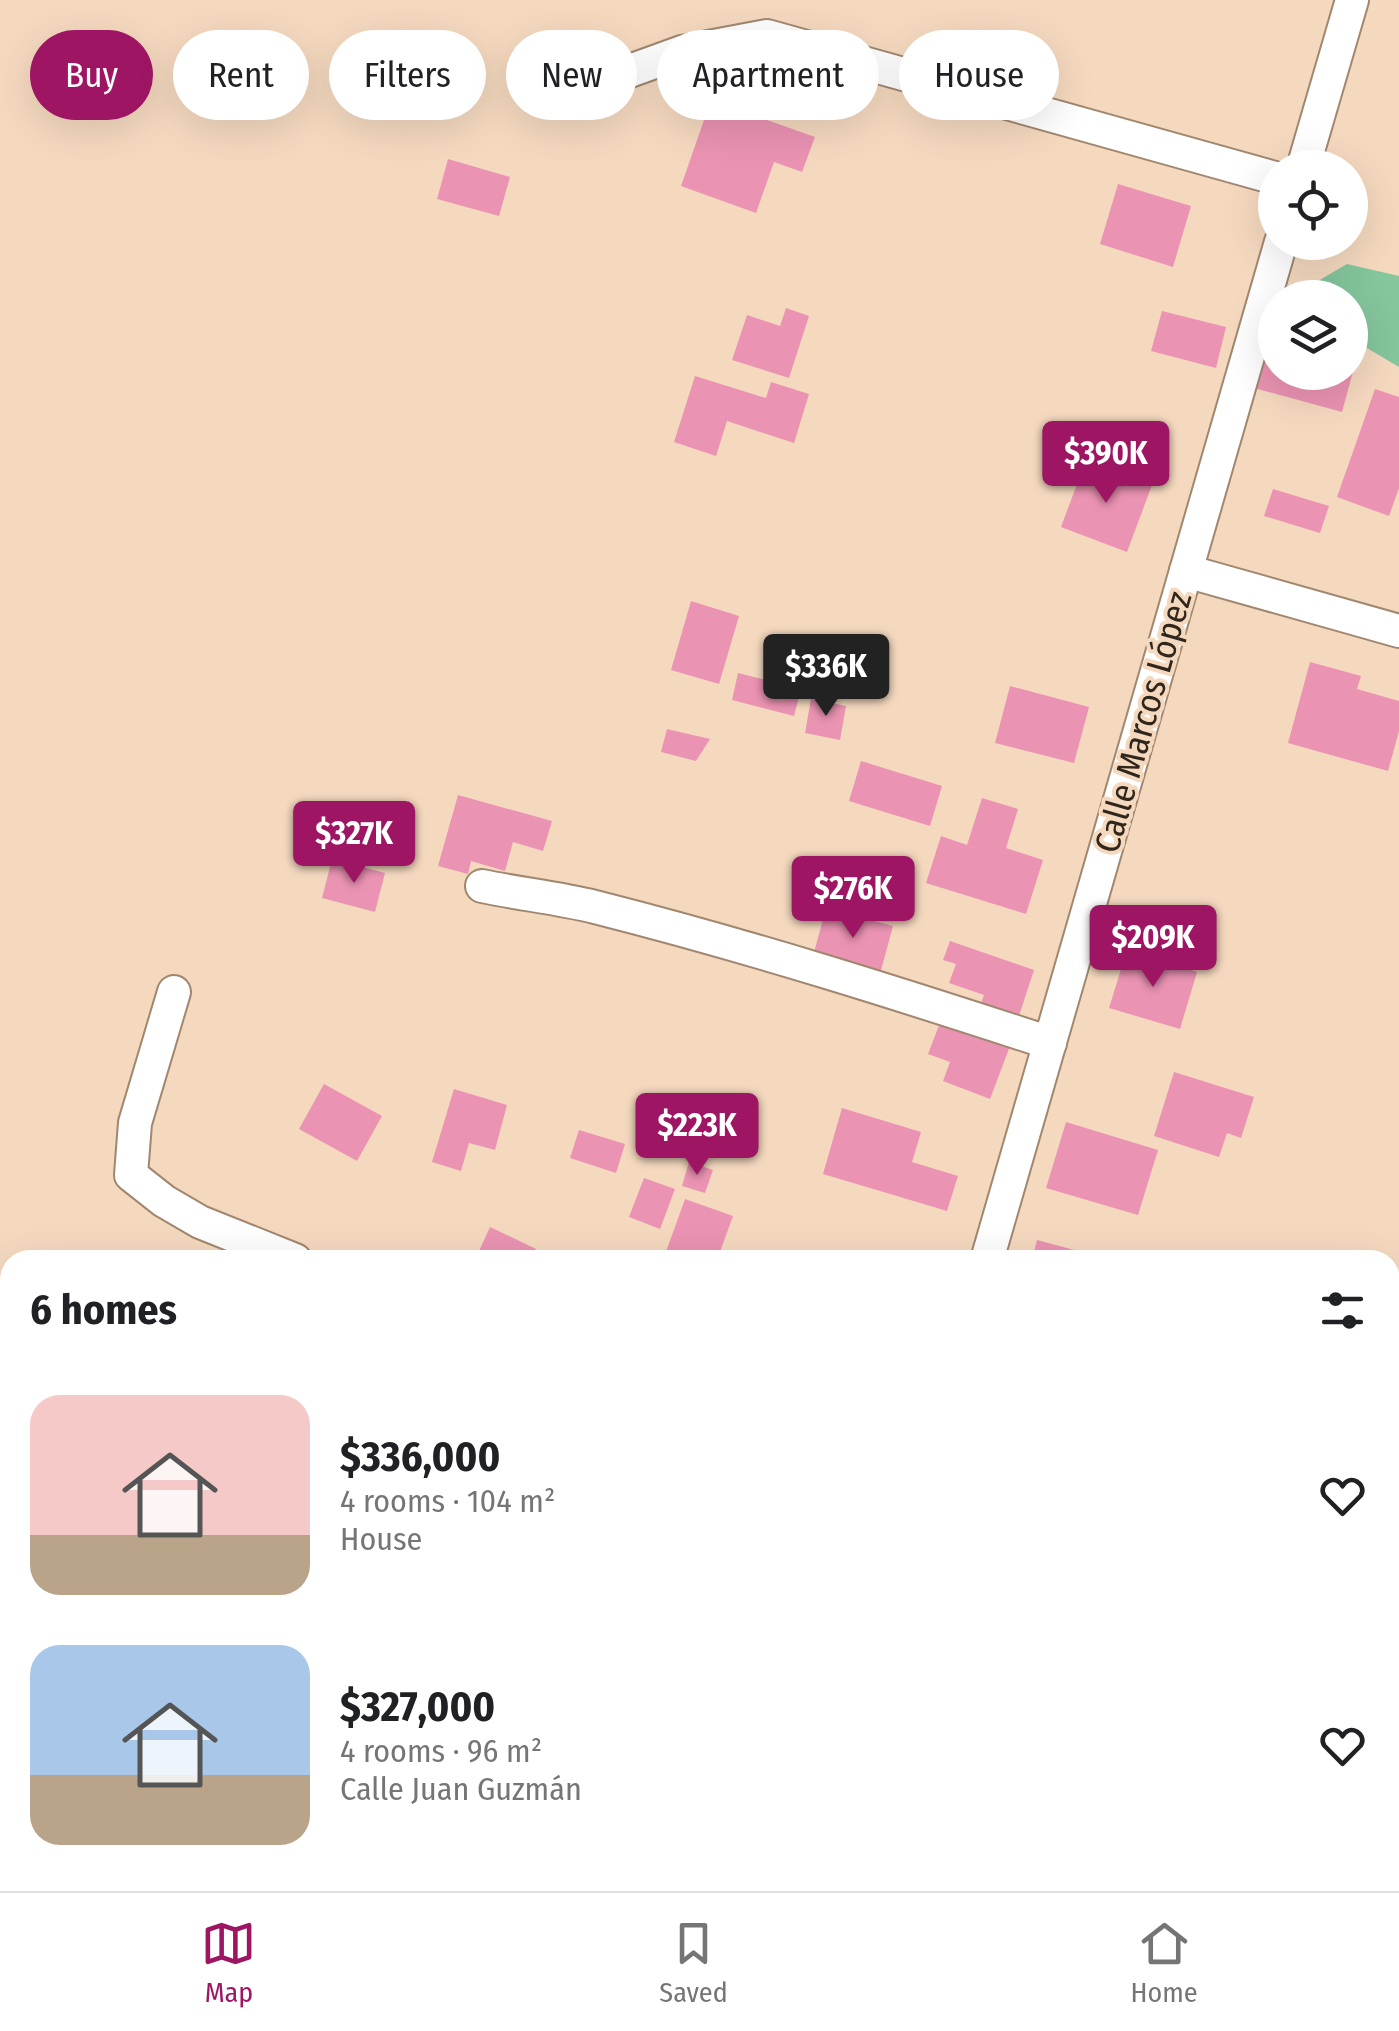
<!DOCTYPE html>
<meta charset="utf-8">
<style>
:root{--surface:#fff;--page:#f2f2f2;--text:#202124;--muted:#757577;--line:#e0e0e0;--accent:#9e1663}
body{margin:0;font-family:"Fira Sans Condensed",sans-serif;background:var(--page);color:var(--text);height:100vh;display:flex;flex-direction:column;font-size:38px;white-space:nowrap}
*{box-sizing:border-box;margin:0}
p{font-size:32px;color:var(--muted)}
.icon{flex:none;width:55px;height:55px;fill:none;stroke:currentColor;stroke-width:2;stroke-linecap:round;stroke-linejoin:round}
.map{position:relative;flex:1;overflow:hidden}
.sheet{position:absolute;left:0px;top:1250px;width:1400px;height:642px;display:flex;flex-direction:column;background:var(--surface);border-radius:30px 30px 0 0;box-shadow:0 10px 40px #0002}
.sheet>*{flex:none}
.banner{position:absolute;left:30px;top:30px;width:1340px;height:90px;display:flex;gap:20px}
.controls{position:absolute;left:1258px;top:150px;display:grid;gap:20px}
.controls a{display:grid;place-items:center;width:110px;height:110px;border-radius:50%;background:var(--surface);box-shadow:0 10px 40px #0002;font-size:50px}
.price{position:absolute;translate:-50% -85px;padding:0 22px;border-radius:10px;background:var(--accent);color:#fff;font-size:32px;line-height:65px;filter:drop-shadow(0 2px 5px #0008)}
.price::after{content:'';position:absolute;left:50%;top:60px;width:30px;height:22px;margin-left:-15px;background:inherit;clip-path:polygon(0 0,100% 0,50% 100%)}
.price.on{background:#222;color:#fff}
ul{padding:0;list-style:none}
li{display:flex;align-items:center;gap:30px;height:250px;padding:0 30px}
li span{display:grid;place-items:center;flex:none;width:280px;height:200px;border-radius:30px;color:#555}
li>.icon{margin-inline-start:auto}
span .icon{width:120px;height:120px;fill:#fffc;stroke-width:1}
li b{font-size:42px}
h2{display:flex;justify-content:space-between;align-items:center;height:120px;padding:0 30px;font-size:42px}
.tag{padding:0 35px;border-radius:45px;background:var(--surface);box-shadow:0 10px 40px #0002;font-size:35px;line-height:90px}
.tag.on{background:var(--accent);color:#fff}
.dock{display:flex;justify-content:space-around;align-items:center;height:140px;border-top:2px solid var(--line);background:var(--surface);font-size:28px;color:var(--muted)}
.dock a{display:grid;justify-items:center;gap:5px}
.dock .on{color:var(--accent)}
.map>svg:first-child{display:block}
</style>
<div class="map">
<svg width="1399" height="1891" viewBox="0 0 1399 1891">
<rect width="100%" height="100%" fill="#f5d9bf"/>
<path fill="#85c69d" d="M 1347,264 L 1399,276 L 1399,367 L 1350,338 L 1350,298 L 1313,297 L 1313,284 Z"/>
<g fill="#eb93b3">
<path d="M 711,100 L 815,137 L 802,172 L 774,162 L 756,213 L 681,186 Z"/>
<path d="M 448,159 L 510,177 L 499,216 L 437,199 Z"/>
<path d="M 1118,184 L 1191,206 L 1173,267 L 1100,244 Z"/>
<path d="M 786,308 L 809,316 L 789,378 L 732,360 L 747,315 L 780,326 Z"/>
<path d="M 1162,311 L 1226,327 L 1216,368 L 1151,351 Z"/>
<path d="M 1269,332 L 1275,334 L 1275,372 L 1350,372 L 1350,367 L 1354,368 L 1342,412 L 1254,388 Z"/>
<path d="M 695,376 L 766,398 L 771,382 L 809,394 L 794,443 L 727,421 L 716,456 L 674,442 Z"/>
<path d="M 1375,389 L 1399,397 L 1399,488 L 1389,516 L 1337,497 Z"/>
<path d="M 1086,460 L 1152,485 L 1127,552 L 1061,527 Z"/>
<path d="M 1273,489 L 1329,506 L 1320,533 L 1264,516 Z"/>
<path d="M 691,601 L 739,616 L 719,684 L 671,670 Z"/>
<path d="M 1310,662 L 1361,676 L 1357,689 L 1399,701 L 1399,731 L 1388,771 L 1288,743 Z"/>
<path d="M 738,673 L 801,689 L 794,716 L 732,700 Z"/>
<path d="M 1010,686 L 1089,707 L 1074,763 L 995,743 Z"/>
<path d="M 811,699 L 846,706 L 840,740 L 805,733 Z"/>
<path d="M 667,729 L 710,739 L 696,761 L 661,752 Z"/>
<path d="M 861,761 L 942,786 L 930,826 L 849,801 Z"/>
<path d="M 458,795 L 552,821 L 543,851 L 513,842 L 505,871 L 471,861 L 468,874 L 438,866 Z"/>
<path d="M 982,798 L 1018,809 L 1006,848 L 1043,860 L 1026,914 L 926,883 L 941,836 L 967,845 Z"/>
<path d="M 332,859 L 385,873 L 375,912 L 322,898 Z"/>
<path d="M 826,908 L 893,926 L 880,974 L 813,956 Z"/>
<path d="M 950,941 L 1034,970 L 1016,1025 L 978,1012 L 984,995 L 949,983 L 956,964 L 943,960 Z"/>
<path d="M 1127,950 L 1197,972 L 1180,1029 L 1109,1008 Z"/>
<path d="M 941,1020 L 1010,1046 L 990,1099 L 943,1081 L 950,1062 L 928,1054 Z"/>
<path d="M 1174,1072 L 1254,1097 L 1241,1138 L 1227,1133 L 1219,1157 L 1154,1136 Z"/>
<path d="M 324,1084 L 382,1116 L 357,1161 L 299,1129 Z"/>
<path d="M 454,1089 L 507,1105 L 495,1150 L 469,1143 L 461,1171 L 432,1162 Z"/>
<path d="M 842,1108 L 921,1132 L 912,1162 L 958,1176 L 947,1211 L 823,1174 Z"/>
<path d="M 1066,1122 L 1158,1150 L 1138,1215 L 1046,1188 Z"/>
<path d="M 579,1130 L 625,1144 L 616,1173 L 570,1158 Z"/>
<path d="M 689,1162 L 713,1170 L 705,1193 L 682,1186 Z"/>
<path d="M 644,1178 L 675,1189 L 660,1229 L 629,1217 Z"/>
<path d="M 685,1199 L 733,1216 L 717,1260 L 663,1260 Z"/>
<path d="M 490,1227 L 536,1249 L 531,1260 L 475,1260 Z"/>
<path d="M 1037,1240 L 1108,1259 L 1108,1260 L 1032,1260 Z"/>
<path d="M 1391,1565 L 1399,1568 L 1399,1656 L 1390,1654 Z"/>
<path d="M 394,1882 L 494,1882 L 492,1891 L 391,1891 Z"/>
<path d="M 826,1882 L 902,1882 L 899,1891 L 823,1891 Z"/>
<path d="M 964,1882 L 1006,1882 L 1020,1887 L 1019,1891 L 961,1891 Z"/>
</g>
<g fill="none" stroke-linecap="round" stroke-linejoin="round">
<defs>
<g id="minor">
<path d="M 602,81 L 682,52 L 767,36 L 1275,178"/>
<path d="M 1303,168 L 1352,0"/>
<path d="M 1186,571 L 1399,631"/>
<path d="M 482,886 C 520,894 559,898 595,907 C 749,946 900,994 1050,1043"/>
<path d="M 174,992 L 135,1123 L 131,1175 L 164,1201 L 200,1222 L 295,1260"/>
<path d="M 987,1260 L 1281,242"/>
<path d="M 1169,1882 L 1200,1891"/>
<path d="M 200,1891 L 201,1891"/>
<path d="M 805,1891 L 807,1882"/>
</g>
</defs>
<use href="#minor" stroke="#a1876f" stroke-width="36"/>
<use href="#minor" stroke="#fff" stroke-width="32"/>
</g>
<g text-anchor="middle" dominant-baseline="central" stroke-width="8" stroke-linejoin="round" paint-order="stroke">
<g font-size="35" fill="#30261c" stroke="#f5d9bf">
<text transform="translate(1143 722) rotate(-74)">Calle Marcos López</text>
</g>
</g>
</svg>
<div class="controls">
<a><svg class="icon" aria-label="locate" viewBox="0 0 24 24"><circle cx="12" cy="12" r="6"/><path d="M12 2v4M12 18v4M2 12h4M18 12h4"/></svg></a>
<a><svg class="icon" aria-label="layers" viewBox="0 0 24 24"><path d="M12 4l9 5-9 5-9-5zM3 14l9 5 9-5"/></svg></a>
</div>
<b class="price" style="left:1106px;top:506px">$390K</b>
<b class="price on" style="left:826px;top:719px">$336K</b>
<b class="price" style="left:354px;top:886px">$327K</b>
<b class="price" style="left:853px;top:941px">$276K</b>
<b class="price" style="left:1153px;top:990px">$209K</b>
<b class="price" style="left:697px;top:1178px">$223K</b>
<div class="banner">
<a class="tag on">Buy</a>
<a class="tag">Rent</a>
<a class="tag">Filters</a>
<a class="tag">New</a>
<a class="tag">Apartment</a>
<a class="tag">House</a>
</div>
<section class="sheet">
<h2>6 homes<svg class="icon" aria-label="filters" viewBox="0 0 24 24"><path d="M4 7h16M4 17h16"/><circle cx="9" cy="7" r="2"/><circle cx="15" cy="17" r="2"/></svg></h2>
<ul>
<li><span style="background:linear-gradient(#f6c9c9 70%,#b9a48a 0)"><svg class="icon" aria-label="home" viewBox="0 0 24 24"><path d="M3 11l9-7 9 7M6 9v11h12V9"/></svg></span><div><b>$336,000</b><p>4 rooms · 104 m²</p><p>House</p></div><svg class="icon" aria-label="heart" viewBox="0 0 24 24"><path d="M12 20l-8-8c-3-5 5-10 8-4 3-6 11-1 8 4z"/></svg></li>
<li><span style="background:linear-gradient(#a9c7e8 65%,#b9a48a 0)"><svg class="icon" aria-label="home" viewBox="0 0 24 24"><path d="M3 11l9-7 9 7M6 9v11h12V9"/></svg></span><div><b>$327,000</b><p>4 rooms · 96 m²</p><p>Calle Juan Guzmán</p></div><svg class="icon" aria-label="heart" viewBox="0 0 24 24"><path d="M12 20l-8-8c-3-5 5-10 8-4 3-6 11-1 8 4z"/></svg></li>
</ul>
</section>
</div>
<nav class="dock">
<a class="on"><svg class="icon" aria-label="map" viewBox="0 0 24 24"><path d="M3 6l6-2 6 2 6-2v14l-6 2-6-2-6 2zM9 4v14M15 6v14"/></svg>Map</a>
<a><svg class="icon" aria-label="saved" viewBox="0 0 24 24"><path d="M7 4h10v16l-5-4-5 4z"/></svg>Saved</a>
<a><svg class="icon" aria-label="home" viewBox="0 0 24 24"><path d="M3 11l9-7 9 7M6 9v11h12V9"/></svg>Home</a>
</nav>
